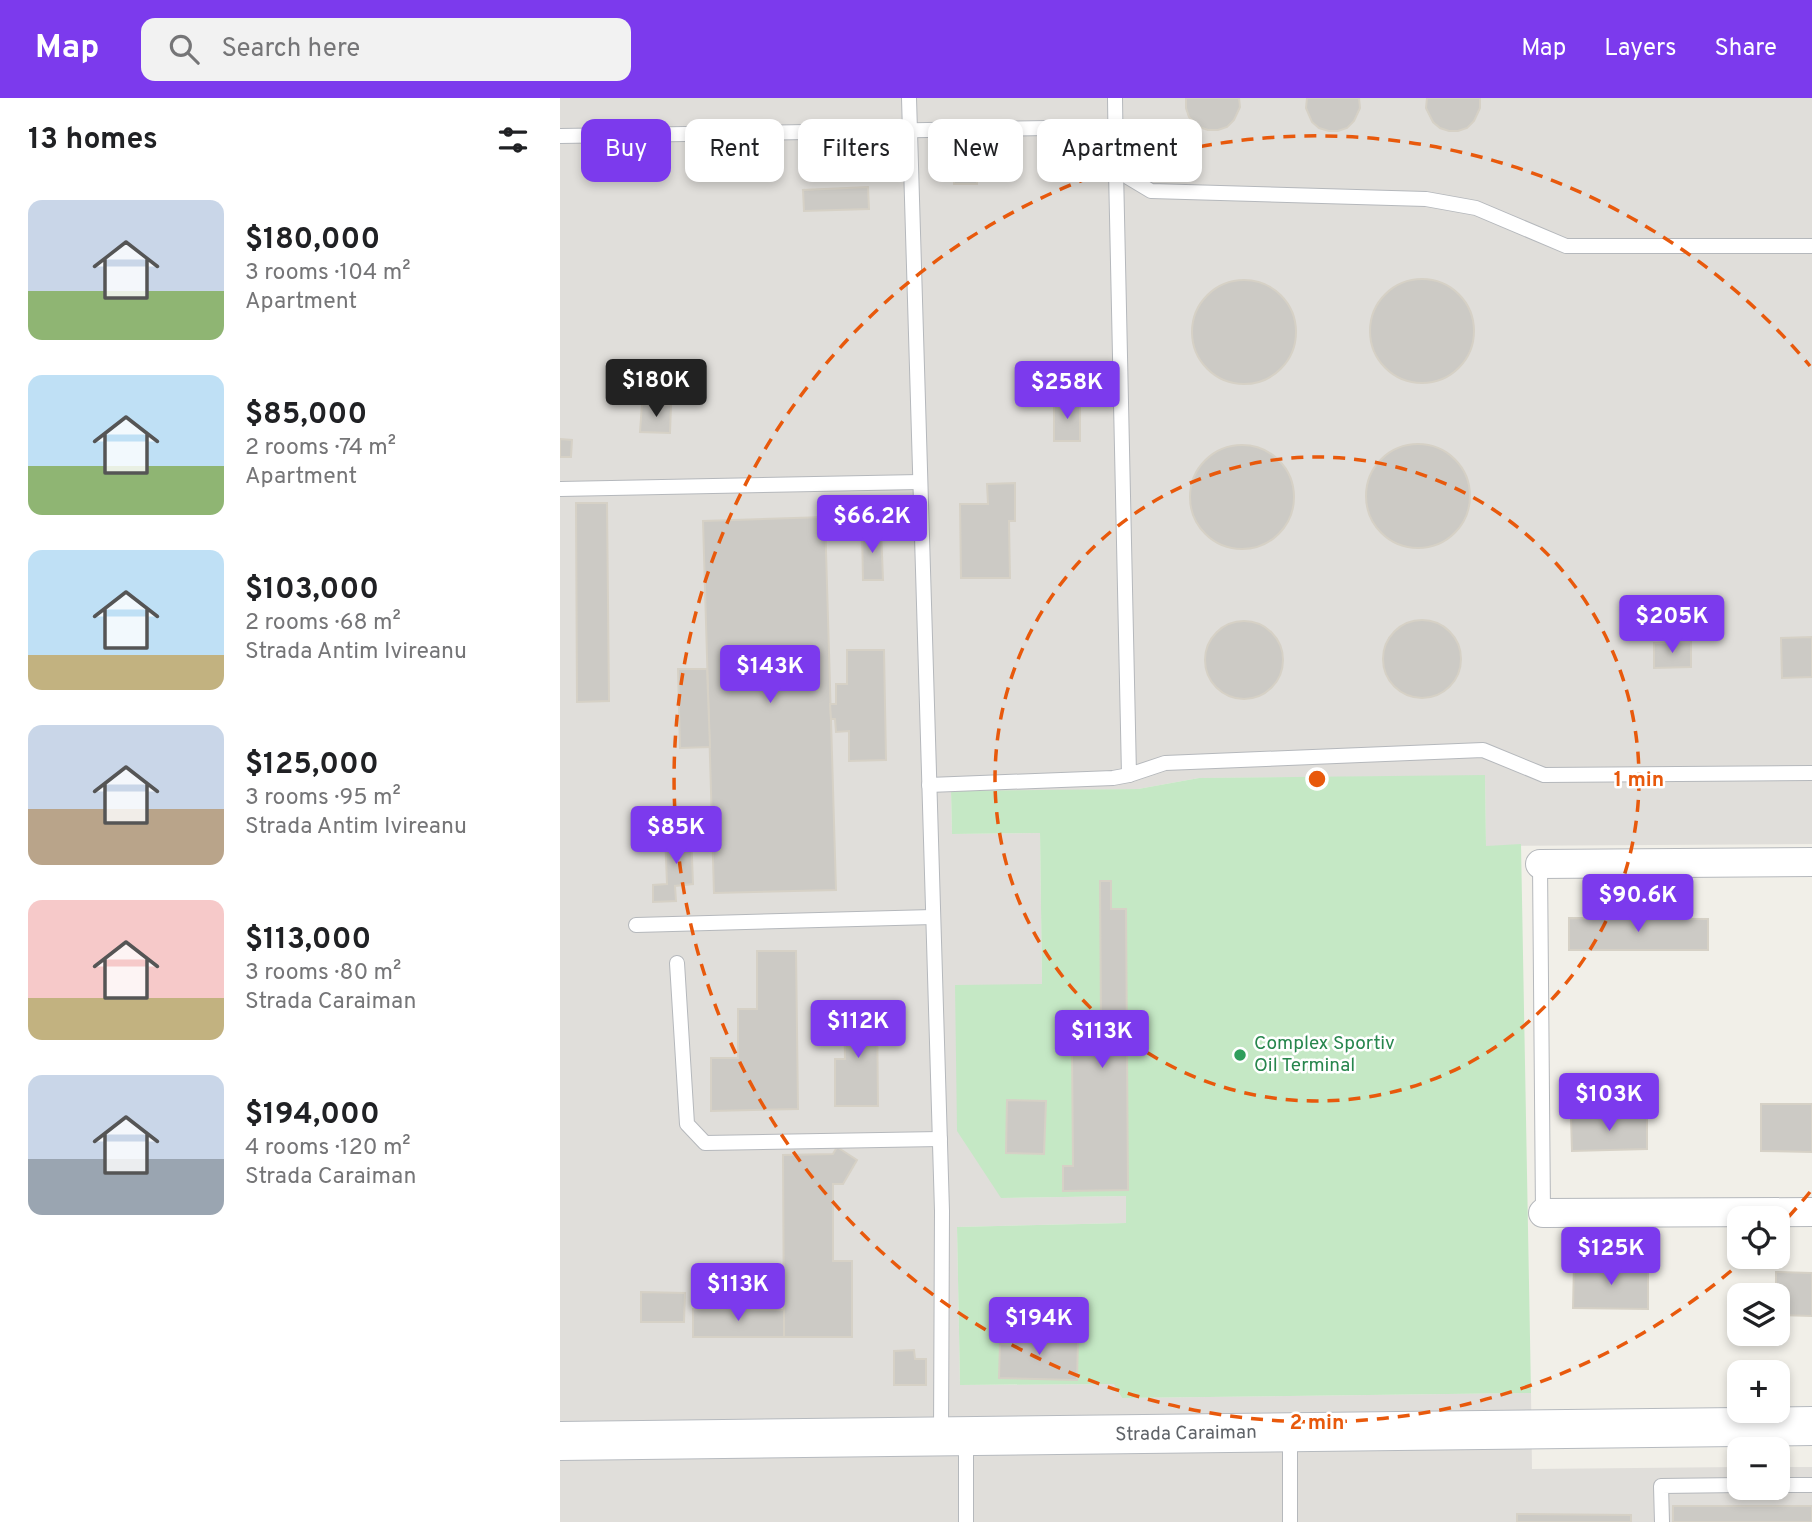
<!DOCTYPE html>
<meta charset="utf-8">
<style>
:root{--surface:#fff;--page:#f2f2f2;--text:#202124;--muted:#757577;--accent:#7c3aed}
body{margin:0;font-family:Overpass,sans-serif;background:var(--page);color:var(--text);height:100vh;display:flex;flex-direction:column;font-size:26px;white-space:nowrap}
*{box-sizing:border-box;margin:0}
p{font-size:23px;color:var(--muted)}
.icon{flex:none;width:38px;height:38px;fill:none;stroke:currentColor;stroke-width:2;stroke-linecap:round;stroke-linejoin:round}
.map{position:relative;flex:1;overflow:hidden}
.details{display:flex;flex-direction:column;background:var(--surface);width:560px}
.details>*{flex:none}
.hud{position:absolute;left:21px;top:21px;width:665px;height:63px;display:flex;gap:14px}
.fabs{position:absolute;left:1167px;top:1108px;display:grid;gap:14px}
.fabs a{display:grid;place-items:center;width:63px;height:63px;border-radius:14px;background:var(--surface);box-shadow:0 4px 10px #0003;font-size:35px}
.price{position:absolute;translate:-50% -60px;padding:0 16px;border-radius:7px;background:var(--accent);color:#fff;font-size:23px;line-height:46px;filter:drop-shadow(0 2px 4px #0008)}
.price::after{content:'';position:absolute;left:50%;top:42px;width:21px;height:16px;margin-left:-10px;background:inherit;clip-path:polygon(0 0,100% 0,50% 100%)}
.price.active{background:#222;color:#fff}
ul{padding:0;list-style:none}
li{display:flex;align-items:center;gap:21px;height:175px;padding:0 28px}
li span{display:grid;place-items:center;flex:none;width:196px;height:140px;border-radius:14px;color:#555}
li>.icon{margin-inline-start:auto}
span .icon{width:84px;height:84px;fill:#fffc;stroke-width:1}
li b{font-size:30px}
h2{display:flex;justify-content:space-between;align-items:center;height:84px;padding:0 28px;font-size:30px}
.pill{padding:0 24px;border-radius:14px;background:var(--surface);box-shadow:0 4px 10px #0003;font-size:24px;line-height:63px}
.pill.active{background:var(--accent);color:#fff}
header{display:flex;align-items:center;gap:42px;box-sizing:border-box;height:98px;padding:0 35px;background:var(--accent);color:#fff}
header strong{font-size:33px}
nav{display:flex;gap:38px;margin-inline-start:auto;font-size:24px}
.search{width:490px;height:63px;background:var(--page);display:flex;align-items:center;gap:18px;box-sizing:border-box;padding:0 24px;border-radius:14px;color:var(--muted);font-size:26px}
main{display:flex;flex:1;min-height:0}
.map>svg:first-child{display:block}
</style>
<header>
<strong>Map</strong>
<div class="search"><svg class="icon" aria-label="search" viewBox="0 0 24 24"><circle cx="10" cy="10" r="6"/><path d="M15 15l6 6"/></svg>Search here</div>
<nav><a>Map</a><a>Layers</a><a>Share</a></nav>
</header>
<main>
<section class="details">
<h2>13 homes<svg class="icon" aria-label="filters" viewBox="0 0 24 24"><path d="M4 7h16M4 17h16"/><circle cx="9" cy="7" r="2"/><circle cx="15" cy="17" r="2"/></svg></h2>
<ul>
<li><span style="background:linear-gradient(#c9d6e8 65%,#8fb573 0)"><svg class="icon" aria-label="home" viewBox="0 0 24 24"><path d="M3 11l9-7 9 7M6 9v11h12V9"/></svg></span><div><b>$180,000</b><p>3 rooms · 104 m²</p><p>Apartment</p></div></li>
<li><span style="background:linear-gradient(#bfe0f5 65%,#8fb573 0)"><svg class="icon" aria-label="home" viewBox="0 0 24 24"><path d="M3 11l9-7 9 7M6 9v11h12V9"/></svg></span><div><b>$85,000</b><p>2 rooms · 74 m²</p><p>Apartment</p></div></li>
<li><span style="background:linear-gradient(#bfe0f5 75%,#c2b280 0)"><svg class="icon" aria-label="home" viewBox="0 0 24 24"><path d="M3 11l9-7 9 7M6 9v11h12V9"/></svg></span><div><b>$103,000</b><p>2 rooms · 68 m²</p><p>Strada Antim Ivireanu</p></div></li>
<li><span style="background:linear-gradient(#c9d6e8 60%,#b9a48a 0)"><svg class="icon" aria-label="home" viewBox="0 0 24 24"><path d="M3 11l9-7 9 7M6 9v11h12V9"/></svg></span><div><b>$125,000</b><p>3 rooms · 95 m²</p><p>Strada Antim Ivireanu</p></div></li>
<li><span style="background:linear-gradient(#f6c9c9 70%,#c2b280 0)"><svg class="icon" aria-label="home" viewBox="0 0 24 24"><path d="M3 11l9-7 9 7M6 9v11h12V9"/></svg></span><div><b>$113,000</b><p>3 rooms · 80 m²</p><p>Strada Caraiman</p></div></li>
<li><span style="background:linear-gradient(#c9d6e8 60%,#9aa5b1 0)"><svg class="icon" aria-label="home" viewBox="0 0 24 24"><path d="M3 11l9-7 9 7M6 9v11h12V9"/></svg></span><div><b>$194,000</b><p>4 rooms · 120 m²</p><p>Strada Caraiman</p></div></li>
</ul>
</section>
<div class="map">
<svg width="1252" height="1424" viewBox="0 0 1252 1424">
<rect width="100%" height="100%" fill="#f1efe8"/>
<path fill="#e0deda" d="M 0,0 L 1252,0 L 1252,746 L 926,748 L 925,678 L 639,680 L 578,691 L 391,694 L 392,736 L 480,735 L 482,886 L 441,1100 L 566,1098 L 566,1125 L 397,1129 L 400,1287 L 555,1286 L 562,1300 L 971,1295 L 972,1371 L 1179,1369 L 1180,1390 L 1218,1390 L 1218,1369 L 1252,1369 L 1252,1424 L 0,1424 Z"/>
<path fill="#c5e8c5" d="M 925,677 L 926,748 L 961,746 L 971,1295 L 562,1300 L 554,1286 L 400,1287 L 397,1129 L 566,1125 L 566,1098 L 441,1100 L 397,1033 L 395,887 L 482,886 L 480,735 L 392,736 L 391,693 L 578,691 L 639,680 Z"/>
<g fill="#cccac5" stroke="#d6d1c6" stroke-width="2">
<path d="M 626,0 L 679,0 L 680,9 L 674,22 L 667,29 L 658,32 L 648,32 L 639,29 L 629,19 L 626,10 Z"/>
<path d="M 747,0 L 799,0 L 800,10 L 794,23 L 787,30 L 778,33 L 769,33 L 759,30 L 752,24 L 746,10 Z"/>
<path d="M 867,0 L 920,0 L 920,10 L 914,23 L 907,30 L 898,33 L 889,33 L 880,30 L 873,24 L 866,10 Z"/>
<path d="M 417,70 L 417,86 L 394,86 L 394,71 Z"/>
<path d="M 308,89 L 309,111 L 244,113 L 243,92 Z"/>
<circle cx="862" cy="233" r="52"/>
<circle cx="684" cy="234" r="52"/>
<rect x="494" y="303" width="26" height="40"/>
<path d="M 82,306 L 111,307 L 110,335 L 80,334 Z"/>
<path d="M 0,341 L 12,342 L 11,359 L 0,359 Z"/>
<circle cx="858" cy="398" r="52"/>
<circle cx="682" cy="399" r="52"/>
<path d="M 455,385 L 455,423 L 449,423 L 450,480 L 401,480 L 400,406 L 428,406 L 427,386 Z"/>
<path d="M 16,405 L 47,405 L 49,603 L 17,604 Z"/>
<path d="M 265,419 L 276,792 L 154,795 L 143,423 Z"/>
<path d="M 302,431 L 321,431 L 323,482 L 303,482 Z"/>
<circle cx="862" cy="561" r="39"/>
<circle cx="684" cy="562" r="39"/>
<path d="M 1252,539 L 1252,579 L 1222,580 L 1221,540 Z"/>
<path d="M 1131,544 L 1131,569 L 1094,570 L 1094,545 Z"/>
<path d="M 287,552 L 324,552 L 326,662 L 289,663 L 289,633 L 276,634 L 275,621 L 271,621 L 270,606 L 276,606 L 276,586 L 287,586 Z"/>
<path d="M 118,571 L 147,571 L 150,649 L 120,650 Z"/>
<path d="M 131,733 L 133,786 L 115,788 L 116,803 L 93,804 L 93,787 L 107,786 L 105,734 Z"/>
<path d="M 540,783 L 551,783 L 551,811 L 566,811 L 568,1092 L 503,1093 L 503,1068 L 513,1068 L 512,951 L 501,951 L 500,925 L 541,925 Z"/>
<path d="M 1009,820 L 1148,821 L 1148,852 L 1009,852 Z"/>
<path d="M 197,853 L 236,853 L 238,1011 L 151,1013 L 151,960 L 178,960 L 178,911 L 197,911 Z"/>
<path d="M 317,909 L 318,1008 L 275,1008 L 275,961 L 285,961 L 284,910 Z"/>
<path d="M 447,1002 L 486,1003 L 484,1056 L 446,1055 Z"/>
<path d="M 1201,1006 L 1252,1006 L 1252,1054 L 1201,1053 Z"/>
<path d="M 1087,1017 L 1087,1051 L 1012,1053 L 1011,1019 Z"/>
<path d="M 277,1049 L 297,1062 L 283,1086 L 273,1086 L 273,1163 L 292,1163 L 292,1239 L 224,1239 L 223,1057 L 273,1056 Z"/>
<path d="M 1014,1166 L 1088,1168 L 1088,1211 L 1013,1210 Z"/>
<path d="M 1216,1174 L 1252,1175 L 1252,1218 L 1218,1217 L 1218,1197 L 1216,1197 Z"/>
<path d="M 81,1194 L 125,1195 L 124,1224 L 81,1224 Z"/>
<path d="M 133,1211 L 224,1212 L 224,1239 L 133,1239 Z"/>
<path d="M 471,1230 L 487,1230 L 486,1241 L 518,1242 L 517,1282 L 439,1280 L 440,1246 L 454,1247 L 454,1235 L 470,1235 Z"/>
<path d="M 354,1252 L 355,1261 L 366,1261 L 366,1287 L 334,1287 L 334,1253 Z"/>
<rect x="1113" y="1408" width="139" height="16"/>
<path d="M 957,1416 L 1071,1417 L 1071,1424 L 957,1424 Z"/>
</g>
<g fill="none" stroke-linecap="round" stroke-linejoin="round">
<defs>
<g id="lane">
<path d="M 349,0 L 382,1113 L 381,1337"/>
<path d="M 555,0 L 556,72 L 591,93 L 866,101 L 916,110 L 1006,148 L 1252,148"/>
<path d="M 0,38 L 555,29"/>
<path d="M 556,72 L 569,677 L 605,665 L 923,652 L 984,677 L 1252,675"/>
<path d="M 0,391 L 360,384"/>
<path d="M 369,687 L 553,680 L 569,677"/>
<path d="M 980,766 L 983,1115"/>
<path d="M 76,827 L 373,819"/>
<path d="M 117,865 L 127,1026 L 145,1045 L 380,1041"/>
<path d="M 406,1338 L 406,1424"/>
<path d="M 1218,1387 L 1252,1387"/>
<path d="M 730,1424 L 730,1336"/>
<path d="M 1102,1424 L 1101,1388 L 1180,1387"/>
</g>
<g id="street">
<path d="M 980,766 L 1252,764"/>
<path d="M 983,1115 L 1252,1114"/>
</g>
<path id="secondary" d="M 0,1343 L 1252,1328"/>
</defs>
<use href="#lane" stroke="#b5b8bc" stroke-width="16"/>
<use href="#street" stroke="#b5b8bc" stroke-width="30"/>
<use href="#secondary" stroke="#b6babf" stroke-width="40"/>
<use href="#lane" stroke="#fff" stroke-width="14"/>
<use href="#street" stroke="#fff" stroke-width="28"/>
<use href="#secondary" stroke="#fff" stroke-width="38"/>
</g>
<g fill="none" stroke="#e8590c" stroke-width="3.5" stroke-dasharray="12 9">
<circle cx="757" cy="681" r="322"/>
<path d="M1250 1094A643 643 0 0 1 1220 1128M1187 1159A643 643 0 1 1 1250 268"/>
</g>
<circle fill="#2e9e5b" stroke="#fff" stroke-width="2.5" cx="680" cy="957" r="7"/>
<g text-anchor="middle" dominant-baseline="central" stroke-width="5" stroke-linejoin="round" paint-order="stroke">
<g font-size="19" fill="#27864d" stroke="#fff" text-anchor="start">
<text x="694" y="946">Complex Sportiv<tspan x="694" dy="22">Oil Terminal</tspan></text>
</g>
<g font-size="19" fill="#5f6368" stroke="#fff">
<text transform="translate(626 1336) rotate(-1)">Strada Caraiman</text>
</g>
</g>
<circle cx="757" cy="681" r="10" fill="#e8590c" stroke="#fff" stroke-width="3.5"/>
<g font-size="21" text-anchor="middle" font-weight="bold" fill="#e8590c" stroke="#fff" stroke-width="5" stroke-linejoin="round" paint-order="stroke">
<text x="1079" y="688">1 min</text>
<text x="757" y="1331">2 min</text>
</g>
</svg>
<div class="fabs">
<a><svg class="icon" aria-label="locate" viewBox="0 0 24 24"><circle cx="12" cy="12" r="6"/><path d="M12 2v4M12 18v4M2 12h4M18 12h4"/></svg></a>
<a><svg class="icon" aria-label="layers" viewBox="0 0 24 24"><path d="M12 4l9 5-9 5-9-5zM3 14l9 5 9-5"/></svg></a>
<a>+</a>
<a>−</a>
</div>
<b class="price active" style="left:96px;top:321px">$180K</b>
<b class="price" style="left:507px;top:323px">$258K</b>
<b class="price" style="left:312px;top:457px">$66.2K</b>
<b class="price" style="left:1112px;top:557px">$205K</b>
<b class="price" style="left:210px;top:607px">$143K</b>
<b class="price" style="left:116px;top:768px">$85K</b>
<b class="price" style="left:1078px;top:836px">$90.6K</b>
<b class="price" style="left:298px;top:962px">$112K</b>
<b class="price" style="left:542px;top:972px">$113K</b>
<b class="price" style="left:1049px;top:1035px">$103K</b>
<b class="price" style="left:1051px;top:1189px">$125K</b>
<b class="price" style="left:178px;top:1225px">$113K</b>
<b class="price" style="left:479px;top:1259px">$194K</b>
<div class="hud">
<a class="pill active">Buy</a>
<a class="pill">Rent</a>
<a class="pill">Filters</a>
<a class="pill">New</a>
<a class="pill">Apartment</a>
</div>
</div>
</main>
